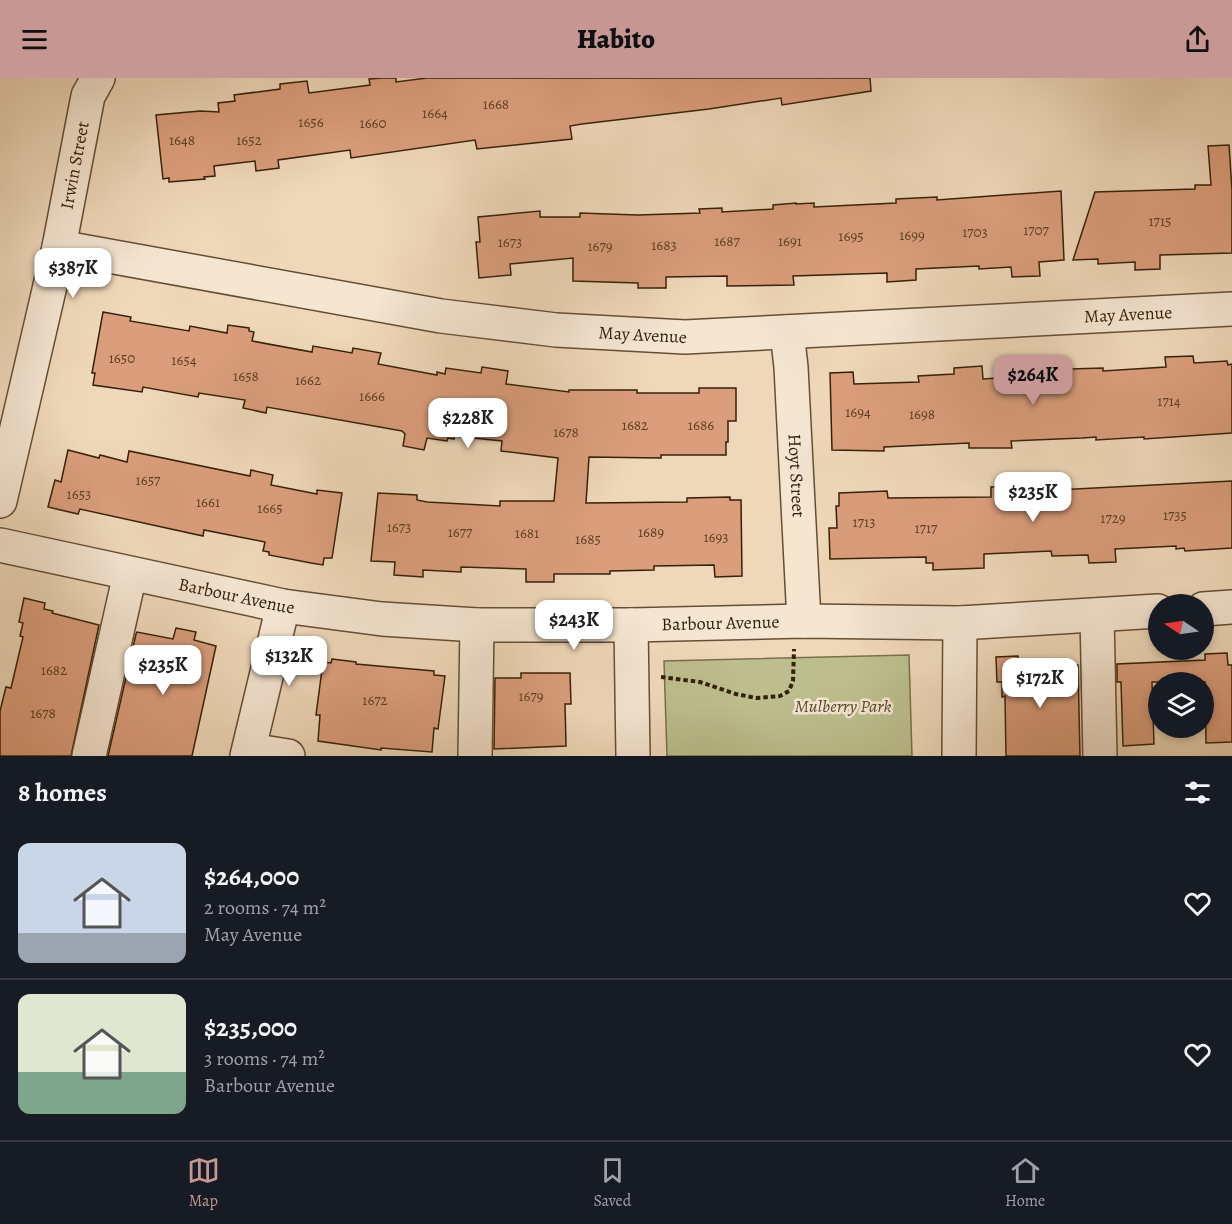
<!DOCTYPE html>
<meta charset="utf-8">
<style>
:root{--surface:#171b24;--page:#20242c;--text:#f1f3f6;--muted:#9ea1a6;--line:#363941;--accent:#c59692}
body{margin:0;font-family:Alegreya,serif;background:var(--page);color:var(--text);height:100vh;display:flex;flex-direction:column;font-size:22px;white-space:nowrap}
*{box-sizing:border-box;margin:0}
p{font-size:20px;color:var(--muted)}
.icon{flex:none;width:33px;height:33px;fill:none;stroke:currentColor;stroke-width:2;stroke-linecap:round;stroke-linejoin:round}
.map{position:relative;height:678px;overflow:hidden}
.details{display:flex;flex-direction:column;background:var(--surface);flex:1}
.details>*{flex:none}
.needle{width:39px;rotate:283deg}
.buttons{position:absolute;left:1148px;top:516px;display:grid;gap:12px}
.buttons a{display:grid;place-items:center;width:66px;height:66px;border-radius:50%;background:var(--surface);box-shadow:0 3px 9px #0003;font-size:30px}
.price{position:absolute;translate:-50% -51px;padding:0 14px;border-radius:12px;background:#fff;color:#222;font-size:20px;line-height:39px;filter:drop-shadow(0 2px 3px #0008)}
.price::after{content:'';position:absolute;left:50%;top:36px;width:18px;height:14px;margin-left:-9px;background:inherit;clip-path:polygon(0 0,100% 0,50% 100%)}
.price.current{background:var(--accent);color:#111}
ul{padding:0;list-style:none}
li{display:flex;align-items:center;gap:18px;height:150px;padding:0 18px}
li+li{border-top:2px solid var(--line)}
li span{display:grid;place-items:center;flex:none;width:168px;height:120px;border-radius:12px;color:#555}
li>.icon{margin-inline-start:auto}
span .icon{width:72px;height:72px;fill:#fffc;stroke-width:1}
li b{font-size:26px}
h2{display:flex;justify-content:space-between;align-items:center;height:72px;padding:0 18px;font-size:26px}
header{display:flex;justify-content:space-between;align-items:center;height:78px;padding:0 18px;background:var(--accent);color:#111;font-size:27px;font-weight:800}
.tab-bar{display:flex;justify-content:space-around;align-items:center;height:84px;border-top:2px solid var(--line);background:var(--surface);font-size:16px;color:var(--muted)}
.tab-bar a{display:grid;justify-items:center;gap:3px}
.tab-bar .current{color:var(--accent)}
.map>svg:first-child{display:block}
</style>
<header><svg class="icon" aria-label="menu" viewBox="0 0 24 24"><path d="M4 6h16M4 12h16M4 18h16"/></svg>Habito<svg class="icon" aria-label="share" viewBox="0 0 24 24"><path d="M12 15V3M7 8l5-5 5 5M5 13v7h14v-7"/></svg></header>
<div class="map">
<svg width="1232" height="678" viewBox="0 0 1232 678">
<rect width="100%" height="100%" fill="#efd8b9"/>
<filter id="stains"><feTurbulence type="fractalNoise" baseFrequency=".00333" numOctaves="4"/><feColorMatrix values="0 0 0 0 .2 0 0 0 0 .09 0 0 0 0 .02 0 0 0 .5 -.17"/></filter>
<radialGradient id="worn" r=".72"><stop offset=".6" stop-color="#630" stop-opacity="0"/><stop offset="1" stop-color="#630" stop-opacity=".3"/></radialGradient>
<path fill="#bcbe8d" stroke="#79704a" stroke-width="1.5" d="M 909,577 L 912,678 L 667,678 L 664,583 Z"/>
<g fill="#db9e7c" stroke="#362107" stroke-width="1.5">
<path d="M 383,0 L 396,0 L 396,4 L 427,0 L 870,0 L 871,13 L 782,27 L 781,20 L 709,31 L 582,46 L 570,48 L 572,61 L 477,71 L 475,62 L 351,80 L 350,72 L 278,82 L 279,90 L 256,93 L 255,83 L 214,88 L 215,98 L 204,99 L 205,101 L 169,104 L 169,100 L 163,101 L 156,37 L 200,33 L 219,34 L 218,25 L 235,23 L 234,17 L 280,11 L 280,6 L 307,3 L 309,15 L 370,7 L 369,1 Z"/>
<path d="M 1229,67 L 1232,112 L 1232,175 L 1160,177 L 1160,191 L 1135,192 L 1135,184 L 1098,186 L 1098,181 L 1073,182 L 1095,114 L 1195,111 L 1195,107 L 1211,107 L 1208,68 Z"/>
<path d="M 1061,113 L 1064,182 L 1039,184 L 1040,198 L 1012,199 L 1011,189 L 979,191 L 979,188 L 916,191 L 916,202 L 887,204 L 887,195 L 793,198 L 794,207 L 727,208 L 727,198 L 666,199 L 666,210 L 638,210 L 638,205 L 573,203 L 573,180 L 510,186 L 511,197 L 479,200 L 476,164 L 480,164 L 478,139 L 540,133 L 540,139 L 580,139 L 580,135 L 638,137 L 700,135 L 699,131 L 722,130 L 722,134 L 773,131 L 773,127 L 796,125 L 796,126 L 814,125 L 814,129 L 896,125 L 896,121 L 937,119 L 937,122 Z"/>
<path d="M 103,234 L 131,239 L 130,243 L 189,253 L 190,248 L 227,255 L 228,247 L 249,250 L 249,253 L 254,254 L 252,263 L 312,274 L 313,268 L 352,275 L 353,270 L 381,275 L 378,286 L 437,297 L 437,294 L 445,296 L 446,290 L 481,295 L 482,289 L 508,293 L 506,306 L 569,314 L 569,312 L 637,312 L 637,315 L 699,315 L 699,310 L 736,310 L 736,343 L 728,343 L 728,364 L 726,364 L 726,377 L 661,377 L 661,380 L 589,379 L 586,425 L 687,424 L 687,420 L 730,419 L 730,422 L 741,422 L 742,498 L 715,499 L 714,487 L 654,488 L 654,492 L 610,493 L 610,496 L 554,496 L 554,504 L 526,504 L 526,491 L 461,489 L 461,494 L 423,492 L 423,499 L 394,497 L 395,484 L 371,483 L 378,415 L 417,417 L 417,422 L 427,424 L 500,428 L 500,423 L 554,423 L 558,380 L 501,373 L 502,363 L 454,358 L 454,361 L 448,360 L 447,363 L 427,360 L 424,372 L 403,368 L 405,356 L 402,353 L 267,329 L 266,335 L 243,330 L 245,322 L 199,315 L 198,319 L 143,309 L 142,314 L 93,307 L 95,295 L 92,295 Z"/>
<path d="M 1193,278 L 1194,285 L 1227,283 L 1228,287 L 1232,286 L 1232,355 L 1144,361 L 1144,359 L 1096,362 L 1096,359 L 1082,360 L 1011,363 L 1012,370 L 969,370 L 969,365 L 884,369 L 884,373 L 832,372 L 830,295 L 853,294 L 854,306 L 919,304 L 918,298 L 954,296 L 954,290 L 982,288 L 983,301 L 1042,297 L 1042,285 L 1070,283 L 1070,291 L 1103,290 L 1103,293 L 1166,289 L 1165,279 Z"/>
<path d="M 68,372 L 99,380 L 100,377 L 127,384 L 129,373 L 250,398 L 251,392 L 273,397 L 271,407 L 317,416 L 317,412 L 342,415 L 332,480 L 324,480 L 323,487 L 311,485 L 269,477 L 269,474 L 263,473 L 265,464 L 204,452 L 203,458 L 80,431 L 78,436 L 48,429 L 55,402 L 61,404 Z"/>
<path d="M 1232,403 L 1232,470 L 1185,473 L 1184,470 L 1176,471 L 1176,468 L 1115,471 L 1116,484 L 1089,485 L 1088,477 L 1052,478 L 1051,473 L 984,476 L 984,490 L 933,492 L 933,485 L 926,485 L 926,479 L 830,481 L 829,450 L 837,450 L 836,428 L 839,428 L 839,415 L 887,413 L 888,420 L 991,419 L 991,409 L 1014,408 L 1014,414 Z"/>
<path d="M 24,520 L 45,525 L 44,531 L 53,533 L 52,535 L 99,547 L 71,678 L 0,678 L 0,633 L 6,609 L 11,610 L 23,559 L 20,558 L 23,545 L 19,544 Z"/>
<path d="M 176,550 L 196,554 L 194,562 L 216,568 L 192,678 L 108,678 L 136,556 L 137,554 L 173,561 Z"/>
<path d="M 1227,575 L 1228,587 L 1232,587 L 1232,664 L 1206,665 L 1205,604 L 1152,604 L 1154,666 L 1123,668 L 1121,604 L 1117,604 L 1117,586 L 1205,582 L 1205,576 Z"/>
<path d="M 1018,578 L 1018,586 L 1027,586 L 1028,589 L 1078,587 L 1080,678 L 1006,678 L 1005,618 L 1002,619 L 1002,604 L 997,604 L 996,579 Z"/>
<path d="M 332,581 L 356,584 L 356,586 L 434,593 L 434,597 L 445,598 L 438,651 L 434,650 L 432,674 L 381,670 L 381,672 L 318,663 L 320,637 L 316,637 L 323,584 L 331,585 Z"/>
<path d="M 521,595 L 570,595 L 571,626 L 565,626 L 566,668 L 494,671 L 495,600 L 521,600 Z"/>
</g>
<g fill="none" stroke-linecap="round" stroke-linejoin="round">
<defs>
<g id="minor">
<path id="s1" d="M 59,169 L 441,238 L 556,252 L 685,259 L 1232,231"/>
<path id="s2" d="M 787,254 L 791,289 L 804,543"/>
<path id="s3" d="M 0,423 L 59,169 L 88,18 L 98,0"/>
<path id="s4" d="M 0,467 L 283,528 L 382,541 L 477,547 L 631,547 L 804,543 L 960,545 L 1158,533"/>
<path d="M 1203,531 L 1232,529"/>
<path d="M 1097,537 L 1100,678"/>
<path d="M 631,547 L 633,678"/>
<path d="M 249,672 L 288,678"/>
<path d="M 89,678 L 130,496"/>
<path d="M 247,678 L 283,528"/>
<path d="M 475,678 L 477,547"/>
<path d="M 959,678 L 960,545"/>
</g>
</defs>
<use href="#minor" stroke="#644f34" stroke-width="36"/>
<path stroke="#362107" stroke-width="4" stroke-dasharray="4.5 3" stroke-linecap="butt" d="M 661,599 L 700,604 L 736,616 L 756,620 L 780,618 L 789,613 L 793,603 L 794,571"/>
<use href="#minor" stroke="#f5e6d2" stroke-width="33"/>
</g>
<g text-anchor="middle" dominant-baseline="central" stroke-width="5" stroke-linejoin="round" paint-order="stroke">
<g font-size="15" fill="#5f4024">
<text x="496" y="26">1668</text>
<text x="435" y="35">1664</text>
<text x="311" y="44">1656</text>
<text x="373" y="45">1660</text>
<text x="182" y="62">1648</text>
<text x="249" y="62">1652</text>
<text x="1160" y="143">1715</text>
<text x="1036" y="152">1707</text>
<text x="975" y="154">1703</text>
<text x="912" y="157">1699</text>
<text x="851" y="158">1695</text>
<text x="727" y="163">1687</text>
<text x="790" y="163">1691</text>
<text x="510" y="164">1673</text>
<text x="664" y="167">1683</text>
<text x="600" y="168">1679</text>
<text x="122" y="280">1650</text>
<text x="184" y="282">1654</text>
<text x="246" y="298">1658</text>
<text x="308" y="302">1662</text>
<text x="372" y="318">1666</text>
<text x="1169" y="323">1714</text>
<text x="858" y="334">1694</text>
<text x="922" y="336">1698</text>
<text x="635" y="347">1682</text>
<text x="701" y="347">1686</text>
<text x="566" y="354">1678</text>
<text x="148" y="402">1657</text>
<text x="79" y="416">1653</text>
<text x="208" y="424">1661</text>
<text x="270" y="430">1665</text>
<text x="1175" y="437">1735</text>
<text x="1113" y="440">1729</text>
<text x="864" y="444">1713</text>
<text x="399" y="449">1673</text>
<text x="926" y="450">1717</text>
<text x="460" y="454">1677</text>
<text x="651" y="454">1689</text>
<text x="527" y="455">1681</text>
<text x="716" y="459">1693</text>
<text x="588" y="461">1685</text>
<text x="54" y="592">1682</text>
<text x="531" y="618">1679</text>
<text x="375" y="622">1672</text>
<text x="43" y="635">1678</text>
</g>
<g font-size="18" fill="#362107" stroke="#f5e6d2">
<text stroke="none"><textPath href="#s3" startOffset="344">Irwin Street</textPath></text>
<text stroke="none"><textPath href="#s1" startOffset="1077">May Avenue</textPath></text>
<text stroke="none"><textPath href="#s1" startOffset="591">May Avenue</textPath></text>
<text stroke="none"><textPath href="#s2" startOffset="144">Hoyt Street</textPath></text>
<text stroke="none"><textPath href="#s4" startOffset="242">Barbour Avenue</textPath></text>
<text stroke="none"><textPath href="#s4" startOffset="728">Barbour Avenue</textPath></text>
</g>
<g font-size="18" font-style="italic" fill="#584828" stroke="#f5e6d2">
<text x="843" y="628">Mulberry Park</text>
</g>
</g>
<rect width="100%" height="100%" filter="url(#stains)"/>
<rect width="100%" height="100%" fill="url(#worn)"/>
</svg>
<div class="buttons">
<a><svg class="needle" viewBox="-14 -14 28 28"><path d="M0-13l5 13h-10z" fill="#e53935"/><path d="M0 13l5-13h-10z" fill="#9ea1a6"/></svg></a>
<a><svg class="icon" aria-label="layers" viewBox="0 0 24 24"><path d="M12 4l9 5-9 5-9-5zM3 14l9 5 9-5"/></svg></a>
</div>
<b class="price" style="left:73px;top:221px">$387K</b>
<b class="price current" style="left:1033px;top:328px">$264K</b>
<b class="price" style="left:468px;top:371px">$228K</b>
<b class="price" style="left:1033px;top:445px">$235K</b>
<b class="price" style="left:574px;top:573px">$243K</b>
<b class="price" style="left:289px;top:609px">$132K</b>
<b class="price" style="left:163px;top:618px">$235K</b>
<b class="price" style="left:1040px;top:631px">$172K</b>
</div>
<section class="details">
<h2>8 homes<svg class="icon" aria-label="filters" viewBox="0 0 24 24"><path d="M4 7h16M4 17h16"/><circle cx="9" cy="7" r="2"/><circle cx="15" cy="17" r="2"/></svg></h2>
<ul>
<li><span style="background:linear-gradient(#c9d6e8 75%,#9aa5b1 0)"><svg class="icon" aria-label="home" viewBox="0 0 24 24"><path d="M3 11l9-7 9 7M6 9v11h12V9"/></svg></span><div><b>$264,000</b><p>2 rooms · 74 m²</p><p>May Avenue</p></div><svg class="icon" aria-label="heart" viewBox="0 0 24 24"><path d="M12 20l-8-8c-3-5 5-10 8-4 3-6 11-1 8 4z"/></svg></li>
<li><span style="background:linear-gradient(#dfe7d0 65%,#7fa58c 0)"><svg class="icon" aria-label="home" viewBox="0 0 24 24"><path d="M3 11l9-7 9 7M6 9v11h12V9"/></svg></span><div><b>$235,000</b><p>3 rooms · 74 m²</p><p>Barbour Avenue</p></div><svg class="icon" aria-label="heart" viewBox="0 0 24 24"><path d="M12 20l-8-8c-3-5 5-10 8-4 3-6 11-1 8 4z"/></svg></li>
</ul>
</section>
<nav class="tab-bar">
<a class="current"><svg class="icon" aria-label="map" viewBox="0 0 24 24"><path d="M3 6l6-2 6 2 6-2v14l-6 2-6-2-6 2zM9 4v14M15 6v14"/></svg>Map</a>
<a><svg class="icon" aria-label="saved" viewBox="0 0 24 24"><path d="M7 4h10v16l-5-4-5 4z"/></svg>Saved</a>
<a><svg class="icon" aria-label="home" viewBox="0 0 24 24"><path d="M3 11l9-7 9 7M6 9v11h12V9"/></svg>Home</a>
</nav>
